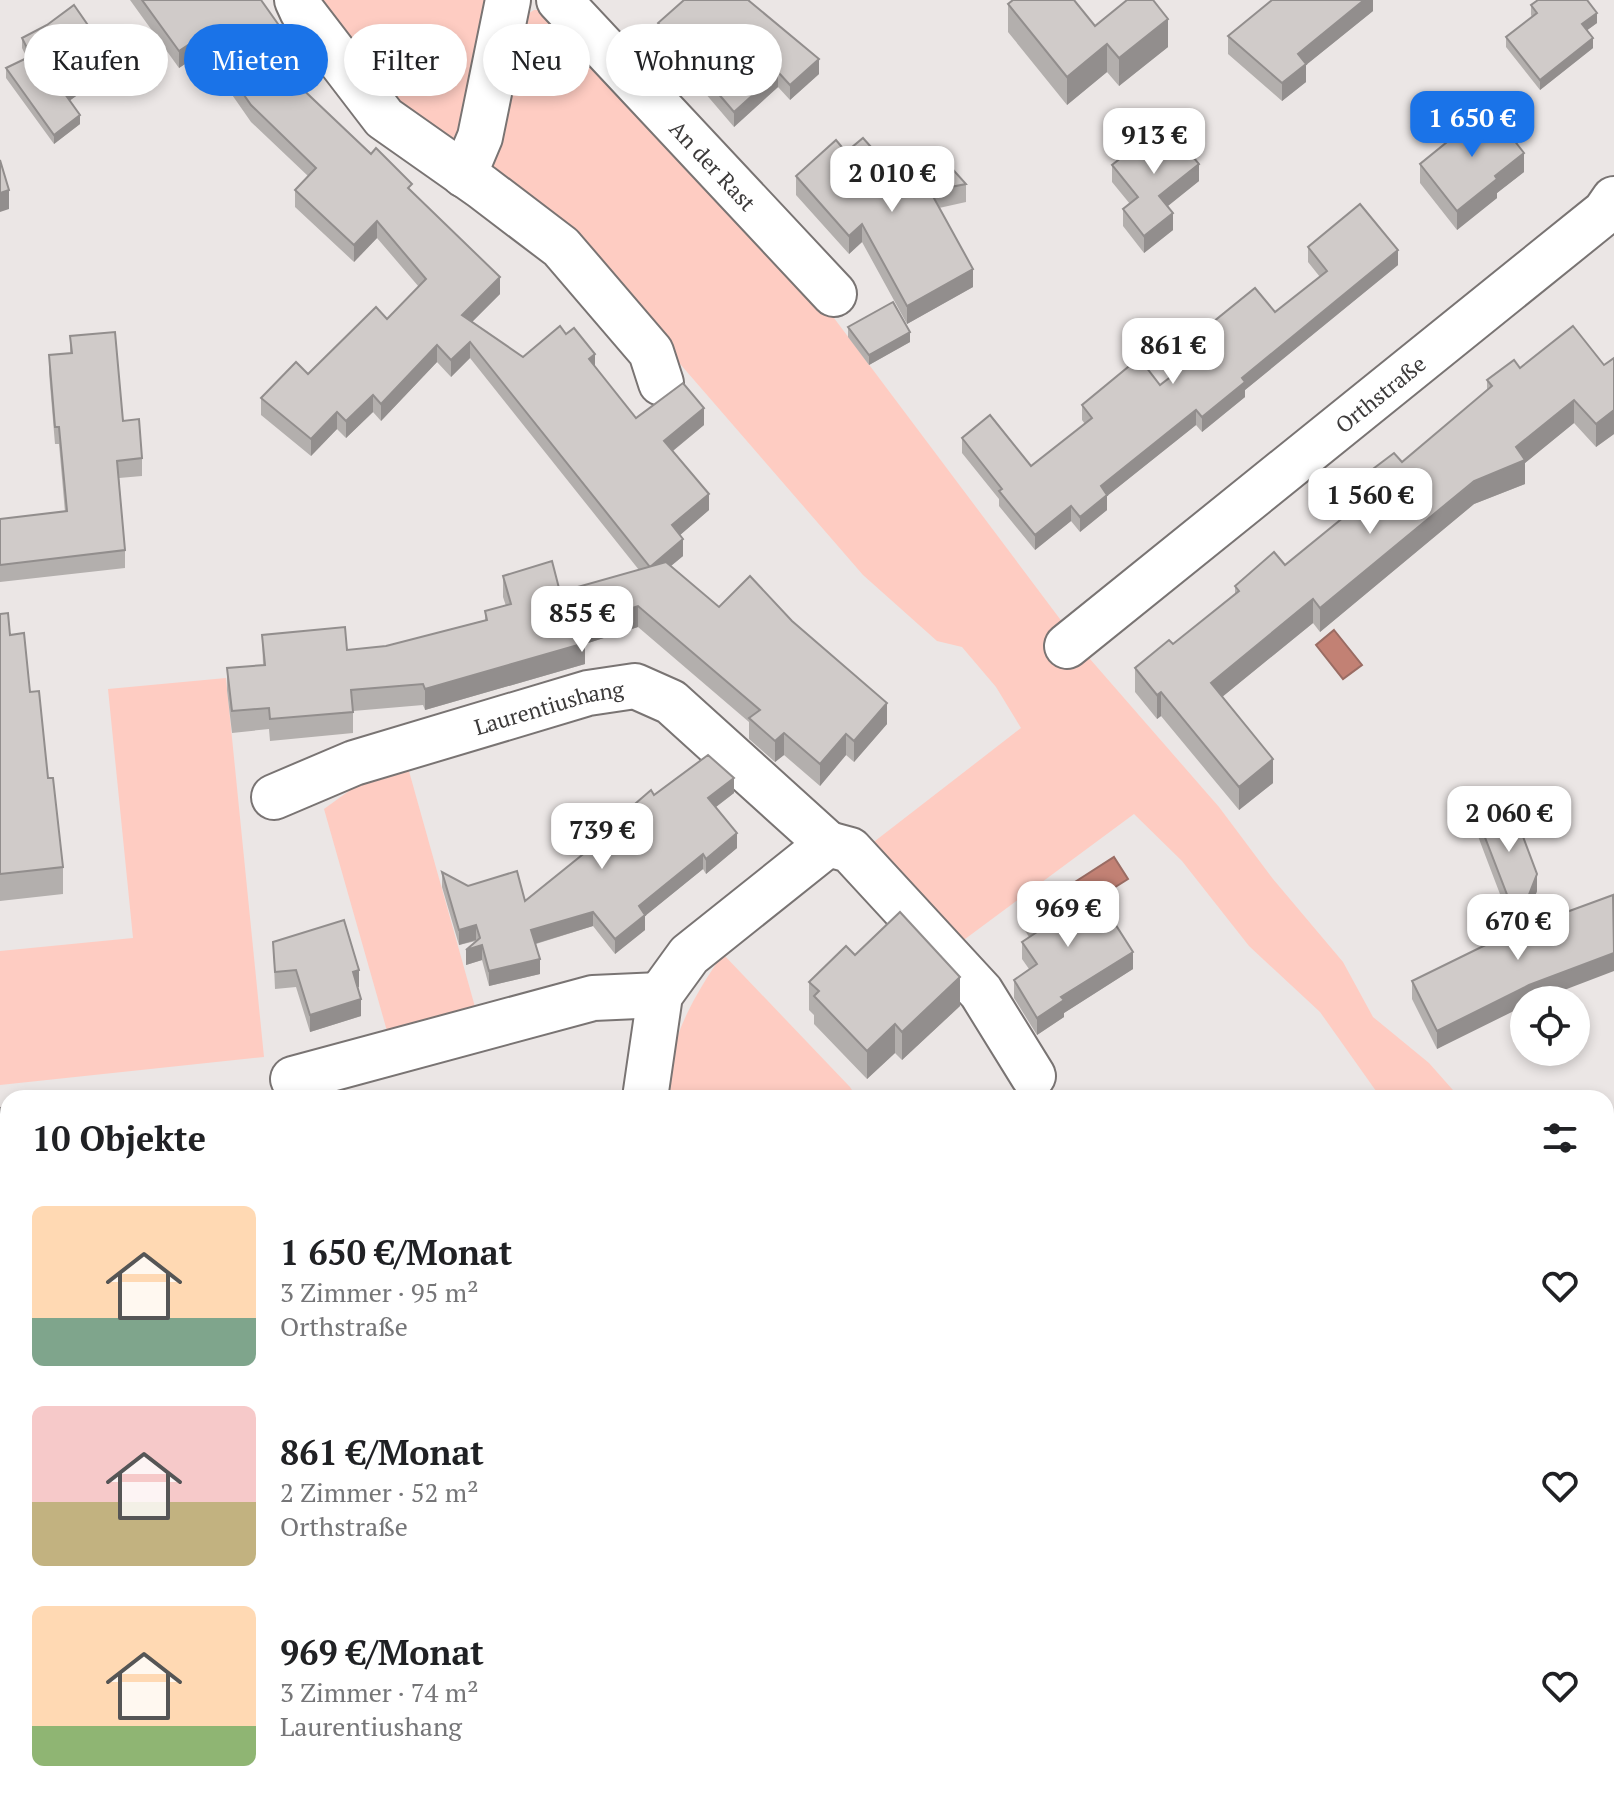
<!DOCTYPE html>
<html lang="de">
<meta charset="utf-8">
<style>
:root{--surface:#fff;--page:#f6f6f6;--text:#202124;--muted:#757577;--accent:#1a73e8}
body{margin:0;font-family:"PT Serif",serif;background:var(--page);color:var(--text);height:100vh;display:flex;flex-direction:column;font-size:30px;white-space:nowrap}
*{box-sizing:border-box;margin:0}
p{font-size:26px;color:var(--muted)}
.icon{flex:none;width:44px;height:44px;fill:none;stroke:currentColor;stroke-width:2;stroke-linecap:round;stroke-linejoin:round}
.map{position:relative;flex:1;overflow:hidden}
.sheet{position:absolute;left:0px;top:1090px;width:1614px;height:712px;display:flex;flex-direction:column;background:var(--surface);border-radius:24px 24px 0 0;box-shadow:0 4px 12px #0003}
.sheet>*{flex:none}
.hud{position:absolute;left:24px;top:24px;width:800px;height:72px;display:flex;gap:16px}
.tools{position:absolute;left:1510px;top:986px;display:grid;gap:16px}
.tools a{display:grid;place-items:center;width:80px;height:80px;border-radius:50%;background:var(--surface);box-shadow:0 4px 12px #0003;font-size:40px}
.price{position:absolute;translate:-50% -68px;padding:0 18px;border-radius:16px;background:#fff;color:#222;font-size:26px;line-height:52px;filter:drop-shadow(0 2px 4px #0008)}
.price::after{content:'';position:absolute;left:50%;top:48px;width:24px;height:18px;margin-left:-12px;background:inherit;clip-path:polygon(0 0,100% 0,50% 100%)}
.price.active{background:var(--accent);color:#fff}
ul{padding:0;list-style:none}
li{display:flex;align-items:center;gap:24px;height:200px;padding:0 32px}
li span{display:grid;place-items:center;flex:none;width:224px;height:160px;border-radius:12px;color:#555}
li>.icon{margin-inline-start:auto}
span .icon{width:96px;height:96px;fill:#fffc;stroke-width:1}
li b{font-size:34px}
h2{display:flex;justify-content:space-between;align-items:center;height:96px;padding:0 32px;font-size:34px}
.pill{padding:0 28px;border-radius:36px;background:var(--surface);box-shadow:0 4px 12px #0003;font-size:28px;line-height:72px}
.pill.active{background:var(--accent);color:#fff}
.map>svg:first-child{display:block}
</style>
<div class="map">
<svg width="1614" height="1802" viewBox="0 0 1614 1802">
<rect width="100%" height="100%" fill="#ebe6e5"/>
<g fill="#feccc2">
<path d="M 320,0 L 511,0 L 526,15 L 534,10 L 543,10 L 822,302 L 1090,659 L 1219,807 L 1273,879 L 1343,962 L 1373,1017 L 1429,1063 L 1460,1098 L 1381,1098 L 1320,1012 L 1249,946 L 1182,861 L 1134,814 L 957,945 L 866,848 L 1021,728 L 996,687 L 962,647 L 937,641 L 863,575 L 668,350 L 403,107 Z"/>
<path d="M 226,678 L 264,1057 L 0,1085 L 0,951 L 133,938 L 108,689 Z"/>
<path d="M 407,764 L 477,1014 L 389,1038 L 324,809 L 371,775 Z"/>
<path d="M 723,954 L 850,1087 L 857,1098 L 663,1098 C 670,1040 690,1001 723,954 Z"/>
</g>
<g fill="#c28174" stroke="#9a6c63" stroke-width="2">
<path d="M 1334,630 L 1362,665 L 1343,679 L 1316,645 Z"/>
<path d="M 1114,857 L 1128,879 L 1077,911 L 1064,889 Z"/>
</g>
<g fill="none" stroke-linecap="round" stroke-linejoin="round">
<defs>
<g id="minor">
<path d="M 297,0 L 302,11 L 384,118 L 482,187 L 561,247 L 651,352 L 661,383"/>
<path id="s1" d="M 559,0 L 834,294"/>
<path d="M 464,175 L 480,137 L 508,0"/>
<path id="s2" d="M 1067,646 L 1605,212 L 1614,199"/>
<path id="s3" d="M 274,797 L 354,763 L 588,693 L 635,686 L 671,702 L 828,844 L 689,955 L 660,995 L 645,1098"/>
<path d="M 828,844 L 850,850 L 981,992 L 1033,1076"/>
<path d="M 293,1079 L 593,998 L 660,995"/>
<path d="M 1606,1180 L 1614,1176"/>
<path d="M 1606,1260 L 1614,1269"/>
<path d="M 7,1802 L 29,1794"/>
</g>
</defs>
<use href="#minor" stroke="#797473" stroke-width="48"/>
<use href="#minor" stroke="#fff" stroke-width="44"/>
</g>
<g fill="#b3afad">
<path d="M 130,0 L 261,0 L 308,86 L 303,90 L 412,191 L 500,294 L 472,322 L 523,357 L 595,368 L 636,418 L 704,425 L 673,451 L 709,510 L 680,535 L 683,556 L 671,566 L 719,607 L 887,724 L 854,762 L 846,755 L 820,786 L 784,755 L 775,762 L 749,739 L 749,722 L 638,627 L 585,644 L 585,664 L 425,710 L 423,705 L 353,711 L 353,733 L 270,741 L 269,729 L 232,733 L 227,690 L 227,668 L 263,665 L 262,635 L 347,650 L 386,646 L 485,620 L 485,611 L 506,606 L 503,597 L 503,576 L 560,592 L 639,570 L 470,358 L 451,377 L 437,362 L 381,421 L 373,412 L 346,438 L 337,429 L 311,456 L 261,415 L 261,398 L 308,374 L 387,319 L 419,287 L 377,238 L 354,262 L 295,207 L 295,190 L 308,176 L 251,122 L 212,66 L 198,76 L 188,62 L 179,68 Z"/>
<path d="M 749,0 L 819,74 L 790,100 L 778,87 L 734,127 L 658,38 L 658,23 Z"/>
<path d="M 1373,0 L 1373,11 L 1306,65 L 1306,82 L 1282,101 L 1228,54 L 1228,36 Z"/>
<path d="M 1008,4 L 1095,26 L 1168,47 L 1119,86 L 1107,72 L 1067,105 L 1008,32 Z"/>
<path d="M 1531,5 L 1597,23 L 1587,30 L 1593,48 L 1540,90 L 1506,47 L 1506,37 L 1532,17 L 1531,15 Z"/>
<path d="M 22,38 L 101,54 L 77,67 L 86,89 L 70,100 L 80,124 L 54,144 L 6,78 L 6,68 L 27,58 L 22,48 Z"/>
<path d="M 846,152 L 879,156 L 907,182 L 966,184 L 966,202 L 939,208 L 973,287 L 907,324 L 862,242 L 849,254 L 796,195 L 796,176 Z"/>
<path d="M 1420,164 L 1524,172 L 1497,193 L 1497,198 L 1457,230 L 1420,183 Z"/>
<path d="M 1112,165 L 1199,181 L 1168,206 L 1173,230 L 1144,253 L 1123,226 L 1123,209 L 1130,204 L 1112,182 Z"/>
<path d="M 1308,247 L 1398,265 L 1245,390 L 1245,397 L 1202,432 L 1196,425 L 1107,496 L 1107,510 L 1080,532 L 1071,521 L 1035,550 L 999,506 L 999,499 L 962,453 L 962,438 L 1031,466 L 1085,424 L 1082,420 L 1082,405 L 1160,385 L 1205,350 L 1202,346 L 1202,331 L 1275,312 L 1320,277 L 1308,262 Z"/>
<path d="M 848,327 L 910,342 L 869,365 L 848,337 Z"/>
<path d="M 70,336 L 123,421 L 142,458 L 142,476 L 119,478 L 125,550 L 125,568 L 0,582 L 0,519 L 65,512 L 59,444 L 55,444 L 49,373 L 49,355 L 70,353 Z"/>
<path d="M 1614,358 L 1614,434 L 1596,447 L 1574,423 L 1525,463 L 1525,484 L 1474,504 L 1320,632 L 1313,623 L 1222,697 L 1273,783 L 1239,810 L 1161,716 L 1157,719 L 1135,692 L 1135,668 L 1173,644 L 1235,594 L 1235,586 L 1285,565 L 1366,499 L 1365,475 L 1402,462 L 1487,390 L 1487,380 L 1520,368 L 1604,365 Z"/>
<path d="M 0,614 L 10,635 L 30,692 L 48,778 L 63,867 L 63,894 L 0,901 Z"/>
<path d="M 734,793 L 716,807 L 737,848 L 706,874 L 703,869 L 645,916 L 645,930 L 615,954 L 593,926 L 536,944 L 540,974 L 489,986 L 482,960 L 466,965 L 476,941 L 459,945 L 442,887 L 442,872 L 468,886 L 525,901 L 605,837 L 605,830 L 654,795 Z"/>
<path d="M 1476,814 L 1537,891 L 1523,928 L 1524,1000 L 1437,1049 L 1412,999 L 1412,981 L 1514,931 L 1476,831 Z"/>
<path d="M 1071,910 L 1133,969 L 1064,1013 L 1064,1017 L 1037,1035 L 1014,998 L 1014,980 L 1029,969 L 1022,959 L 1022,942 L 1029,937 L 1024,929 L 1024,911 Z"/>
<path d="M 273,942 L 359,987 L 358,987 L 361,1016 L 310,1032 L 296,987 L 275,989 Z"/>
<path d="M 855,955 L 960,1006 L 902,1060 L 895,1053 L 867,1079 L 814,1024 L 814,1015 L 809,1010 L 809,982 Z"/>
<path d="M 8,1107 L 8,1252 L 7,1236 L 0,1236 L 0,1108 Z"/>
<path d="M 1614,1521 L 1614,1593 L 1606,1582 L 1606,1527 Z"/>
<path d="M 8,1629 L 8,1673 L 3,1649 L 3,1630 Z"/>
<path d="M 1614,1728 L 1614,1786 L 1606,1776 L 1606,1734 Z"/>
<path d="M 859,1794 L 888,1794 L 870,1802 L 863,1802 Z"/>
</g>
<g fill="#928e8d">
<path d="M 1364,0 L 1373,0 L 1373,11 L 1306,65 L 1306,82 L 1282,101 L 1282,83 L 1298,54 Z"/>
<path d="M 1597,13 L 1597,23 L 1582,34 L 1582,24 Z"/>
<path d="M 1168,19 L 1168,47 L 1119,86 L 1119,58 Z"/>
<path d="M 1593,38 L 1593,48 L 1540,90 L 1540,80 Z"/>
<path d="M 101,44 L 101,54 L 72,70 L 72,60 Z"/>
<path d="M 1107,44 L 1107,72 L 1067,105 L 1067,77 Z"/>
<path d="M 188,45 L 188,62 L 179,68 L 179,51 Z"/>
<path d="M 212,49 L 212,66 L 198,76 L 198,59 Z"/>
<path d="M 819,59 L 819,74 L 790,100 L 790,85 Z"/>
<path d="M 308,69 L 308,86 L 293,97 L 293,80 Z"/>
<path d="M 778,72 L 778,87 L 734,127 L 734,112 Z"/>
<path d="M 86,80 L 86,89 L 65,104 L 65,94 Z"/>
<path d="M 80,115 L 80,124 L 54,144 L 54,135 Z"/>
<path d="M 1524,153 L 1524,172 L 1497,193 L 1497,198 L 1457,230 L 1457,211 L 1495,176 Z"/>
<path d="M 1199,164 L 1199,181 L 1159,213 L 1159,196 Z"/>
<path d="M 9,190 L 9,209 L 0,212 L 0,193 Z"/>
<path d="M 1173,213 L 1173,230 L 1144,253 L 1144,236 Z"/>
<path d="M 377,221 L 377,238 L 354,262 L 354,245 Z"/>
<path d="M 862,224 L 862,242 L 849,254 L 849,236 Z"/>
<path d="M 1398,250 L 1398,265 L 1245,390 L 1245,397 L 1202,432 L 1202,417 L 1242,378 Z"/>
<path d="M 973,269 L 973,287 L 907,324 L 907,306 Z"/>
<path d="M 500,277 L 500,294 L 462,332 L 462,315 Z"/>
<path d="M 910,332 L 910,342 L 869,365 L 869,355 Z"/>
<path d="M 470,342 L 470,358 L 451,377 L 451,360 Z"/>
<path d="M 437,345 L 437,362 L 381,421 L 381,404 Z"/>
<path d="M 595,354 L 595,371 L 589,359 Z"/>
<path d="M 373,395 L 373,412 L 346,438 L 346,421 Z"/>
<path d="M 1574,400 L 1574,423 L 1525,463 L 1525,484 L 1474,504 L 1320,632 L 1320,608 Z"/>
<path d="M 704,408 L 704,425 L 664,458 L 664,441 Z"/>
<path d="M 1196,410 L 1196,425 L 1107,496 L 1107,510 L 1080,532 L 1080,517 L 1101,486 Z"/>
<path d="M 1614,410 L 1614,434 L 1596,447 L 1596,424 Z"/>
<path d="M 337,412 L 337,429 L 311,456 L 311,439 Z"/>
<path d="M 709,494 L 709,510 L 672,542 L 672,525 Z"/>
<path d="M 1071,506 L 1071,521 L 1035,550 L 1035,535 Z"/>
<path d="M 683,539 L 683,556 L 650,583 L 650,567 Z"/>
<path d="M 1313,599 L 1313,623 L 1211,706 L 1211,683 Z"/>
<path d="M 638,606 L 638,627 L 585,644 L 585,664 L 425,710 L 425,689 L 582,624 Z"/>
<path d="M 1161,692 L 1161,716 L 1157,719 L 1157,695 Z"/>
<path d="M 887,703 L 887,724 L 854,762 L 854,741 Z"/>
<path d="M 784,733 L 784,755 L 775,762 L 775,741 Z"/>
<path d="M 846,734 L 846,755 L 820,786 L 820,764 Z"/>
<path d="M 1273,759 L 1273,783 L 1239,810 L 1239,787 Z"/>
<path d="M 734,778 L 734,793 L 708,813 L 708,798 Z"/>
<path d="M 737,833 L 737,848 L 706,874 L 706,859 Z"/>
<path d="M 703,854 L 703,869 L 645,916 L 645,930 L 615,954 L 615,939 L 639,906 Z"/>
<path d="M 1537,874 L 1537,891 L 1518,941 L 1518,923 Z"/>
<path d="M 593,912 L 593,926 L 531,945 L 531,930 Z"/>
<path d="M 476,925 L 476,940 L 459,945 L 459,930 Z"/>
<path d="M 482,945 L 482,960 L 466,965 L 466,950 Z"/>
<path d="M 1133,952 L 1133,969 L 1064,1013 L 1064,1017 L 1037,1035 L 1037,1018 L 1061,997 Z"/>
<path d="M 1614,953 L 1614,971 L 1538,1000 L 1524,1000 L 1524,1006 L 1437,1049 L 1437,1031 L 1529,985 Z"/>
<path d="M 540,959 L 540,974 L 489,986 L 489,971 Z"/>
<path d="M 359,970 L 359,987 L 353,989 L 353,972 Z"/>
<path d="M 960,977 L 960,1006 L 902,1060 L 902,1032 Z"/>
<path d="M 361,999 L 361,1016 L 310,1032 L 310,1015 Z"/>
<path d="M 895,1024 L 895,1053 L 867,1079 L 867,1051 Z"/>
<path d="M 864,1794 L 888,1794 L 870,1802 L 864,1802 Z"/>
</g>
<g fill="#d0cbc9" stroke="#928e8d" stroke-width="2">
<path d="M 142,0 L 261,0 L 300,55 L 308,69 L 293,80 L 371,154 L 376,148 L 412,184 L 408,188 L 500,277 L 462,315 L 523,357 L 560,326 L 566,334 L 574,328 L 595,354 L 589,359 L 636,418 L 683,383 L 704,408 L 664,441 L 709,494 L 672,525 L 683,539 L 650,567 L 470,342 L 451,360 L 437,345 L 381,404 L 373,395 L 346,421 L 337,412 L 311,439 L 261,398 L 296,362 L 308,374 L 376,307 L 387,319 L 426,279 L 377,221 L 354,245 L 295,190 L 316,168 L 251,105 L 212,49 L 198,59 L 188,45 L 179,51 Z"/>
<path d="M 684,0 L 748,0 L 819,59 L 790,85 L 778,72 L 734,112 L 658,23 Z"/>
<path d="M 1013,0 L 1074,0 L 1095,26 L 1127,0 L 1153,0 L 1168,19 L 1119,58 L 1107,44 L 1067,77 L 1008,4 Z"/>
<path d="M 1272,0 L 1364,0 L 1298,54 L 1306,64 L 1282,83 L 1228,36 Z"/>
<path d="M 1538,0 L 1587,0 L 1597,13 L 1582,24 L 1593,38 L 1540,80 L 1506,37 L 1537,13 L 1531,5 Z"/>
<path d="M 74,5 L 101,44 L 72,60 L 86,80 L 65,94 L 80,115 L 54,135 L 6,68 L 31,56 L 22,38 L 47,25 Z"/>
<path d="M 1489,108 L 1524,153 L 1495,176 L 1497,179 L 1457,211 L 1420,164 Z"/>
<path d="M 1165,123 L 1199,164 L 1159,196 L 1173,213 L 1144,236 L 1123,209 L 1138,197 L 1112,165 Z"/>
<path d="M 863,138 L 879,156 L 883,154 L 907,182 L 938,153 L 966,184 L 930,191 L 973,269 L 907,306 L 862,224 L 849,236 L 796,176 L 836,140 L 846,152 Z"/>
<path d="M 0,160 L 9,190 L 0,193 Z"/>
<path d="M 1360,204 L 1398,250 L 1242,378 L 1245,382 L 1202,417 L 1196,410 L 1101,486 L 1107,495 L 1080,517 L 1071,506 L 1035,535 L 999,491 L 1002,489 L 962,438 L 990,415 L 1031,466 L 1092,418 L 1082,405 L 1139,358 L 1160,385 L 1213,344 L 1202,331 L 1255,288 L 1275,312 L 1327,271 L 1308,247 Z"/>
<path d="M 893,302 L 910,332 L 869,355 L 848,327 Z"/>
<path d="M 1573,326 L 1604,365 L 1614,358 L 1614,410 L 1596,424 L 1574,400 L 1516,447 L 1525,460 L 1474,481 L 1320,608 L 1313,599 L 1211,683 L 1273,759 L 1239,787 L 1161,692 L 1157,695 L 1135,668 L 1169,640 L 1173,644 L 1239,591 L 1235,586 L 1274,552 L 1285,565 L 1377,490 L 1365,475 L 1394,453 L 1402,462 L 1492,386 L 1487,380 L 1514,360 L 1520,368 Z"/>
<path d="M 115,332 L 123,421 L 139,419 L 142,458 L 117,461 L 125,550 L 0,565 L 0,519 L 67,511 L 59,427 L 55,427 L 49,355 L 72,353 L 70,336 Z"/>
<path d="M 552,561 L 560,592 L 666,562 L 719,607 L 750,576 L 792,621 L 887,703 L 854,741 L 846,734 L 820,764 L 784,733 L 775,741 L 749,718 L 760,710 L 638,606 L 582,624 L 585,643 L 425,689 L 423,684 L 351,690 L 353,712 L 270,719 L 269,708 L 232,711 L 227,668 L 265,665 L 262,635 L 345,627 L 347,650 L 386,646 L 487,620 L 485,611 L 511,604 L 503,576 Z"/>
<path d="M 8,613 L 10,635 L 24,633 L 30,692 L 39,691 L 48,778 L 53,778 L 63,867 L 0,874 L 0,614 Z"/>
<path d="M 708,755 L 734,778 L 708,798 L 737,833 L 706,859 L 703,854 L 639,906 L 645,915 L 615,939 L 593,912 L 531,930 L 540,959 L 489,971 L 482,945 L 466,950 L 480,938 L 476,925 L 459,930 L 442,872 L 468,886 L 517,871 L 525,901 L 608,834 L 605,830 L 651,790 L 654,795 Z"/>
<path d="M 1510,802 L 1537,874 L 1518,923 L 1476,814 Z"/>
<path d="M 1057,889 L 1071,910 L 1096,894 L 1133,952 L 1061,997 L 1064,1000 L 1037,1018 L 1014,980 L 1037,964 L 1022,942 L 1037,932 L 1024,911 Z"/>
<path d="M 1613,895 L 1614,953 L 1529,985 L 1437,1031 L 1412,981 L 1512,932 Z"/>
<path d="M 900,912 L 960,977 L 902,1032 L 895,1024 L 867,1051 L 814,996 L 819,991 L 809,982 L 846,946 L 855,955 Z"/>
<path d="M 344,920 L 359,970 L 353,972 L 361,999 L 310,1015 L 296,970 L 275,972 L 273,942 Z"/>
<path d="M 8,1107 L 8,1232 L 7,1216 L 0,1216 L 0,1108 Z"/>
<path d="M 1614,1521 L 1614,1564 L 1606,1553 L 1606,1527 Z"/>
<path d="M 8,1629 L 8,1654 L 3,1630 Z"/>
<path d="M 1614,1728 L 1614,1764 L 1606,1755 L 1606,1734 Z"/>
<path d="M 125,1794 L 171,1794 L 177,1802 L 114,1802 Z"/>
<path d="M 606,1794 L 771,1794 L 774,1802 L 608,1802 Z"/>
</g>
<g text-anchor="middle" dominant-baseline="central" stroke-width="6" stroke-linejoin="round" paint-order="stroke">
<g font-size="22" fill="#3c3a3a" stroke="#f9f3f2">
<text stroke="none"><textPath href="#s1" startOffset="226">An der Rast</textPath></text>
<text stroke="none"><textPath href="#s2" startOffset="402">Orthstraße</textPath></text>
<text stroke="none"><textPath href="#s3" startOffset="290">Laurentiushang</textPath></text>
</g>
</g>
</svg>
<div class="tools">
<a><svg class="icon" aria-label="locate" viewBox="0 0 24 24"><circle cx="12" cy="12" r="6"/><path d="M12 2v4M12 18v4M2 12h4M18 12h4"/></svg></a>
</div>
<b class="price active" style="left:1472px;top:159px">1 650 €</b>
<b class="price" style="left:1154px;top:176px">913 €</b>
<b class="price" style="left:892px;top:214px">2 010 €</b>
<b class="price" style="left:1173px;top:386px">861 €</b>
<b class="price" style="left:1370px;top:536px">1 560 €</b>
<b class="price" style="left:582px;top:654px">855 €</b>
<b class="price" style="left:1509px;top:854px">2 060 €</b>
<b class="price" style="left:602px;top:871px">739 €</b>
<b class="price" style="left:1068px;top:949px">969 €</b>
<b class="price" style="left:1518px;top:962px">670 €</b>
<div class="hud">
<a class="pill">Kaufen</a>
<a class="pill active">Mieten</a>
<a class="pill">Filter</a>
<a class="pill">Neu</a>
<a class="pill">Wohnung</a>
</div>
<section class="sheet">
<h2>10 Objekte<svg class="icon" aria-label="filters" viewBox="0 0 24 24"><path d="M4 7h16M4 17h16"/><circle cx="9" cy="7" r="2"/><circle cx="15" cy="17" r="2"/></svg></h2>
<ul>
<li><span style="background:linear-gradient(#ffd9b3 70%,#7fa58c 0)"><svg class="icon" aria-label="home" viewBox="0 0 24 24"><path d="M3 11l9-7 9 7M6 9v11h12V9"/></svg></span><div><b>1 650 €/Monat</b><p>3 Zimmer · 95 m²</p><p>Orthstraße</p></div><svg class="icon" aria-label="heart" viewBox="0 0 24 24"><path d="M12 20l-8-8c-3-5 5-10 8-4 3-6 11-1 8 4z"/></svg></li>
<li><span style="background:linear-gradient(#f6c9c9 60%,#c2b280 0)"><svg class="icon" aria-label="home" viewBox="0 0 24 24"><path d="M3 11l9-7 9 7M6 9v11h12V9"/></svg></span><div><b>861 €/Monat</b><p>2 Zimmer · 52 m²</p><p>Orthstraße</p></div><svg class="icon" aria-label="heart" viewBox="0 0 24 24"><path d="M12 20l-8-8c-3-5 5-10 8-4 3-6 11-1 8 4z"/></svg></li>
<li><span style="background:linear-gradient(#ffd9b3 75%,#8fb573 0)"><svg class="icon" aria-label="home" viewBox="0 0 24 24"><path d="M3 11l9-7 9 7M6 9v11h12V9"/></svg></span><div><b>969 €/Monat</b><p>3 Zimmer · 74 m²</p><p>Laurentiushang</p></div><svg class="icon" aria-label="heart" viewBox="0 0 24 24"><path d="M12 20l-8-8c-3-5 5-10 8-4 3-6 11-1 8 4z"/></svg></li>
</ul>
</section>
</div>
